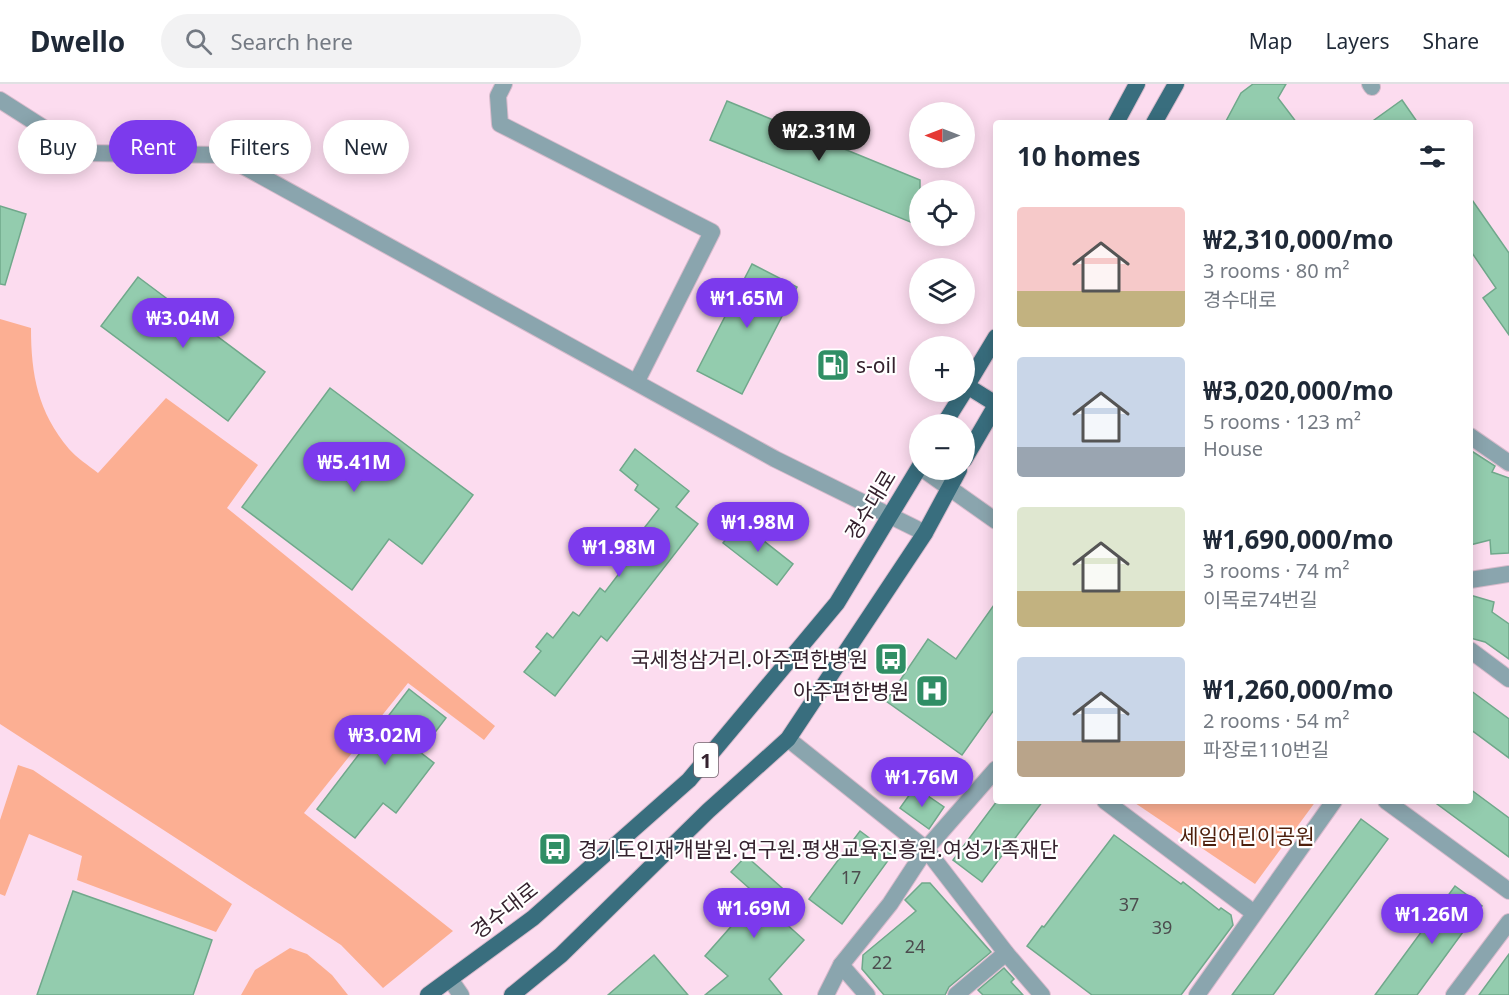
<!DOCTYPE html>
<meta charset="utf-8">
<style>
:root{--surface:#fff;--page:#f2f2f3;--text:#1f2937;--muted:#747a83;--line:#e0e1e3;--accent:#7c3aed}
body{margin:0;font-family:"Noto Sans","Noto Sans KR",sans-serif;background:var(--page);color:var(--text);height:100vh;display:flex;flex-direction:column;font-size:22px;white-space:nowrap}
*{box-sizing:border-box;margin:0}
p{font-size:20px;color:var(--muted)}
.icon{flex:none;width:33px;height:33px;fill:none;stroke:currentColor;stroke-width:2;stroke-linecap:round;stroke-linejoin:round}
.map{position:relative;flex:1;overflow:hidden}
.drawer{position:absolute;left:993px;top:36px;width:480px;height:684px;display:flex;flex-direction:column;background:var(--surface);border-radius:6px;box-shadow:0 3px 15px #0003}
.drawer>*{flex:none}
.hud{position:absolute;left:18px;top:36px;width:570px;height:54px;display:flex;gap:12px}
.needle{width:39px;rotate:270deg}
.tools{position:absolute;left:909px;top:18px;display:grid;gap:12px}
.tools a{display:grid;place-items:center;width:66px;height:66px;border-radius:50%;background:var(--surface);box-shadow:0 3px 15px #0003;font-size:30px}
.price{position:absolute;translate:-50% -51px;padding:0 14px;border-radius:21px;background:var(--accent);color:#fff;font-size:20px;line-height:39px;filter:drop-shadow(0 2px 3px #0008)}
.price::after{content:'';position:absolute;left:50%;top:36px;width:18px;height:14px;margin-left:-9px;background:inherit;clip-path:polygon(0 0,100% 0,50% 100%)}
.price.active{background:#222;color:#fff}
ul{padding:0;list-style:none}
li{display:flex;align-items:center;gap:18px;height:150px;padding:0 24px}
li span{display:grid;place-items:center;flex:none;width:168px;height:120px;border-radius:6px;color:#555}
li>.icon{margin-inline-start:auto}
span .icon{width:72px;height:72px;fill:#fffc;stroke-width:1}
li b{font-size:26px}
h2{display:flex;justify-content:space-between;align-items:center;height:72px;padding:0 24px;font-size:26px}
.pill{padding:0 21px;border-radius:27px;background:var(--surface);box-shadow:0 3px 15px #0003;font-size:21px;line-height:54px}
.pill.active{background:var(--accent);color:#fff}
header{display:flex;align-items:center;gap:36px;box-sizing:border-box;height:84px;padding:0 30px;background:var(--surface);border-bottom:2px solid var(--line)}
header strong{font-size:28px}
nav{display:flex;gap:33px;margin-inline-start:auto;font-size:21px}
.search{width:420px;height:54px;background:var(--page);display:flex;align-items:center;gap:15px;box-sizing:border-box;padding:0 21px;border-radius:33px;color:var(--muted);font-size:22px}
.map>svg:first-child{display:block}
</style>
<header>
<strong>Dwello</strong>
<div class="search"><svg class="icon" aria-label="search" viewBox="0 0 24 24"><circle cx="10" cy="10" r="6"/><path d="M15 15l6 6"/></svg>Search here</div>
<nav><a>Map</a><a>Layers</a><a>Share</a></nav>
</header>
<div class="map">
<svg width="1509" height="911" viewBox="0 0 1509 911">
<rect width="100%" height="100%" fill="#fcdcef"/>
<g fill="#fcaf93">
<path d="M 0,235 L 31,244 C 31,291 38,328 69,365 C 77,374 88,381 98,389 L 166,314 L 258,381 L 227,424 L 495,642 L 484,656 L 408,599 L 304,729 L 453,847 L 383,904 L 341,861 L 0,640 Z"/>
<path d="M 18,681 L 33,686 L 232,820 L 216,848 L 77,796 L 82,772 L 29,750 L 5,812 L 0,810 L 0,736 Z"/>
<path d="M 1132,717 L 1316,717 L 1255,800 Z"/>
<path d="M 290,864 L 307,870 L 332,891 L 348,911 L 241,911 L 255,886 Z"/>
</g>
<g fill="#93ccae" stroke="#70a88b" stroke-width="1.5">
<path d="M 1253,0 L 1286,0 L 1278,14 L 1297,39 L 1225,39 L 1241,9 Z"/>
<path d="M 1402,16 L 1418,39 L 1370,39 Z"/>
<path d="M 727,17 L 920,96 L 920,142 L 710,56 Z"/>
<path d="M 1470,113 L 1509,169 L 1509,251 L 1483,214 L 1496,204 L 1470,166 Z"/>
<path d="M 0,122 L 26,130 L 5,201 L 0,200 Z"/>
<path d="M 752,180 L 797,203 L 742,310 L 697,287 Z"/>
<path d="M 138,193 L 265,288 L 228,337 L 101,242 Z"/>
<path d="M 330,304 L 473,411 L 422,480 L 389,455 L 352,506 L 242,423 Z"/>
<path d="M 635,365 L 689,407 L 676,423 L 698,440 L 607,557 L 601,552 L 555,612 L 524,588 L 541,567 L 536,563 L 547,549 L 553,554 L 573,528 L 579,532 L 600,504 L 605,508 L 637,466 L 631,461 L 659,425 L 635,406 L 638,401 L 620,386 Z"/>
<path d="M 1470,366 L 1495,382 L 1492,388 L 1509,394 L 1509,469 L 1491,470 L 1490,456 L 1470,461 Z"/>
<path d="M 740,438 L 793,480 L 777,501 L 723,459 Z"/>
<path d="M 1470,511 L 1494,518 L 1492,528 L 1509,540 L 1509,575 L 1485,558 L 1470,554 Z"/>
<path d="M 996,518 L 996,623 L 962,671 L 886,617 L 928,555 L 956,575 Z"/>
<path d="M 409,605 L 446,634 L 420,668 L 434,679 L 396,729 L 383,719 L 355,754 L 317,725 Z"/>
<path d="M 1470,606 L 1509,635 L 1509,674 L 1470,645 Z"/>
<path d="M 915,703 L 944,723 L 929,745 L 900,724 Z"/>
<path d="M 1470,705 L 1509,734 L 1509,773 L 1433,717 L 1470,717 Z"/>
<path d="M 997,717 L 1043,717 L 982,798 L 953,776 Z"/>
<path d="M 1361,735 L 1388,755 L 1273,911 L 1232,911 Z"/>
<path d="M 860,747 L 892,771 L 842,840 L 809,815 Z"/>
<path d="M 1114,751 L 1181,800 L 1183,798 L 1219,826 L 1221,824 L 1231,831 L 1233,841 L 1181,911 L 1092,911 L 1027,862 L 1042,842 L 1044,843 Z"/>
<path d="M 746,772 L 790,811 L 773,828 L 804,856 L 769,895 L 782,911 L 705,911 L 728,892 L 705,872 L 758,812 L 731,788 Z"/>
<path d="M 922,799 L 930,799 L 991,868 L 949,903 L 945,911 L 884,911 L 862,885 L 863,871 L 916,827 L 905,816 Z"/>
<path d="M 1455,802 L 1482,822 L 1417,911 L 1375,911 Z"/>
<path d="M 73,807 L 212,856 L 193,911 L 37,911 Z"/>
<path d="M 1509,870 L 1509,911 L 1479,911 Z"/>
<path d="M 654,871 L 688,911 L 608,911 Z"/>
<path d="M 1004,884 L 1014,895 L 1011,898 L 1023,911 L 983,911 L 978,906 Z"/>
</g>
<g fill="none" stroke-linecap="round" stroke-linejoin="round">
<defs>
<g id="minor">
<path d="M 504,0 L 498,12 L 500,40 L 712,148 L 637,297"/>
<path d="M 1370,0 L 1372,3"/>
<path d="M 0,16 L 83,69 L 223,71 L 775,375 L 925,449"/>
<path d="M 1470,352 L 1509,379"/>
<path d="M 924,386 L 996,437"/>
<path d="M 1470,496 L 1509,490"/>
<path d="M 1470,566 L 1509,595"/>
<path d="M 788,655 L 926,765 L 1006,869 L 1042,911"/>
<path d="M 1105,717 L 1254,829"/>
<path d="M 1386,717 L 1509,807"/>
<path d="M 841,881 L 867,911"/>
<path d="M 826,911 L 841,881 L 890,820 L 926,765 L 996,685"/>
<path d="M 956,911 L 1006,869"/>
<path d="M 1197,911 L 1334,717"/>
<path d="M 1454,911 L 1509,838"/>
</g>
<path id="tertiary" d="M 450,895 L 461,911"/>
<g id="primary">
<path d="M 1116,39 L 1137,0"/>
<path d="M 1154,39 L 1176,0"/>
<path d="M 967,302 L 996,320"/>
<path d="M 964,306 L 996,253"/>
<path d="M 944,340 L 964,308"/>
<path d="M 964,376 L 996,321"/>
<path d="M 428,911 L 533,834 L 689,696 L 837,519 L 920,382"/>
<path d="M 512,911 L 561,871 L 708,727 L 788,655 L 925,449 L 959,386"/>
</g>
</defs>
<use href="#minor" stroke="#d8bbcc" stroke-width="18"/>
<use href="#tertiary" stroke="#d8bbcc" stroke-width="18"/>
<use href="#primary" stroke="#d8bbcc" stroke-width="18"/>
<use href="#minor" stroke="#8aa5ae" stroke-width="16"/>
<use href="#tertiary" stroke="#8aa5ae" stroke-width="16"/>
<use href="#primary" stroke="#396e7e" stroke-width="16"/>
</g>
<defs>
<symbol id="fuel-square" viewBox="-11 -11 22 22"><rect x="-9" y="-9" width="18" height="18" rx="4" fill="#308e65" stroke="#fff"/><path d="M-5.5-6h7V0h2V4h1.3V-2.5L3-4.5l.8-.8L6-3V5H2.5V1h-1V6h-7ZM-4.2-4.7v3.2H.2V-4.7Z" fill="#fff"/></symbol>
<symbol id="bus-square" viewBox="-11 -11 22 22"><rect x="-9" y="-9" width="18" height="18" rx="4" fill="#308e65" stroke="#fff"/><path d="M-5-6H5V4H4V6H2V4H-2V6H-4V4H-5ZM-3.5-4V0h7V-4ZM-3.5 1.2v1.5H-2V1.2ZM2 1.2v1.5H3.5V1.2Z" fill="#fff"/></symbol>
<symbol id="hospital-square" viewBox="-11 -11 22 22"><rect x="-9" y="-9" width="18" height="18" rx="4" fill="#308e65" stroke="#fff"/><path d="M-5-5h3v3.5h4V-5h3V5h-3V1.5h-4V5h-3Z" fill="#fff"/></symbol>
</defs>
<g fill-rule="evenodd">
<use href="#fuel-square" x="814" y="262" width="38" height="38"/>
<use href="#bus-square" x="872" y="556" width="38" height="38"/>
<use href="#hospital-square" x="913" y="588" width="38" height="38"/>
<use href="#bus-square" x="536" y="746" width="38" height="38"/>
</g>
<g text-anchor="middle" dominant-baseline="central" stroke-width="4.5" stroke-linejoin="round" paint-order="stroke">
<g font-size="18" fill="#4c4c4e">
<text x="851" y="793">17</text>
<text x="1129" y="820">37</text>
<text x="1162" y="843">39</text>
<text x="915" y="862">24</text>
<text x="882" y="878">22</text>
</g>
<rect fill="#fff" stroke="#72646d" stroke-width="1.5" x="694" y="659" width="24" height="34" rx="4.5"/>
<g font-size="20" font-weight="bold" fill="#35222e">
<text x="706" y="676">1</text>
</g>
<g font-size="21" fill="#35222e" stroke="#fff" text-anchor="start">
<text x="856" y="281">s-oil</text>
<text x="868" y="575" text-anchor="end">국세청삼거리.아주편한병원</text>
<text x="909" y="607" text-anchor="end">아주편한병원</text>
<text x="578" y="765">경기도인재개발원.연구원.평생교육진흥원.여성가족재단</text>
</g>
<g font-size="21" fill="#35222e" stroke="#fff">
<text transform="translate(870 421) rotate(-59)">경수대로</text>
<text transform="translate(504 826) rotate(-38)">경수대로</text>
</g>
<g font-size="21" fill="#4e1f0c" stroke="#fff">
<text x="1247" y="752">세일어린이공원</text>
</g>
</g>
</svg>
<div class="tools">
<a><svg class="needle" viewBox="-14 -14 28 28"><path d="M0-13l5 13h-10z" fill="#e53935"/><path d="M0 13l5-13h-10z" fill="#747a83"/></svg></a>
<a><svg class="icon" aria-label="locate" viewBox="0 0 24 24"><circle cx="12" cy="12" r="6"/><path d="M12 2v4M12 18v4M2 12h4M18 12h4"/></svg></a>
<a><svg class="icon" aria-label="layers" viewBox="0 0 24 24"><path d="M12 4l9 5-9 5-9-5zM3 14l9 5 9-5"/></svg></a>
<a>+</a>
<a>−</a>
</div>
<b class="price active" style="left:819px;top:78px">₩2.31M</b>
<b class="price" style="left:747px;top:245px">₩1.65M</b>
<b class="price" style="left:183px;top:265px">₩3.04M</b>
<b class="price" style="left:354px;top:409px">₩5.41M</b>
<b class="price" style="left:758px;top:469px">₩1.98M</b>
<b class="price" style="left:619px;top:494px">₩1.98M</b>
<b class="price" style="left:385px;top:682px">₩3.02M</b>
<b class="price" style="left:922px;top:724px">₩1.76M</b>
<b class="price" style="left:754px;top:855px">₩1.69M</b>
<b class="price" style="left:1432px;top:861px">₩1.26M</b>
<div class="hud">
<a class="pill">Buy</a>
<a class="pill active">Rent</a>
<a class="pill">Filters</a>
<a class="pill">New</a>
</div>
<section class="drawer">
<h2>10 homes<svg class="icon" aria-label="filters" viewBox="0 0 24 24"><path d="M4 7h16M4 17h16"/><circle cx="9" cy="7" r="2"/><circle cx="15" cy="17" r="2"/></svg></h2>
<ul>
<li><span style="background:linear-gradient(#f6c9c9 70%,#c2b280 0)"><svg class="icon" aria-label="home" viewBox="0 0 24 24"><path d="M3 11l9-7 9 7M6 9v11h12V9"/></svg></span><div><b>₩2,310,000/mo</b><p>3 rooms · 80 m²</p><p>경수대로</p></div></li>
<li><span style="background:linear-gradient(#c9d6e8 75%,#9aa5b1 0)"><svg class="icon" aria-label="home" viewBox="0 0 24 24"><path d="M3 11l9-7 9 7M6 9v11h12V9"/></svg></span><div><b>₩3,020,000/mo</b><p>5 rooms · 123 m²</p><p>House</p></div></li>
<li><span style="background:linear-gradient(#dfe7d0 70%,#c2b280 0)"><svg class="icon" aria-label="home" viewBox="0 0 24 24"><path d="M3 11l9-7 9 7M6 9v11h12V9"/></svg></span><div><b>₩1,690,000/mo</b><p>3 rooms · 74 m²</p><p>이목로74번길</p></div></li>
<li><span style="background:linear-gradient(#c9d6e8 70%,#b9a48a 0)"><svg class="icon" aria-label="home" viewBox="0 0 24 24"><path d="M3 11l9-7 9 7M6 9v11h12V9"/></svg></span><div><b>₩1,260,000/mo</b><p>2 rooms · 54 m²</p><p>파장로110번길</p></div></li>
</ul>
</section>
</div>
